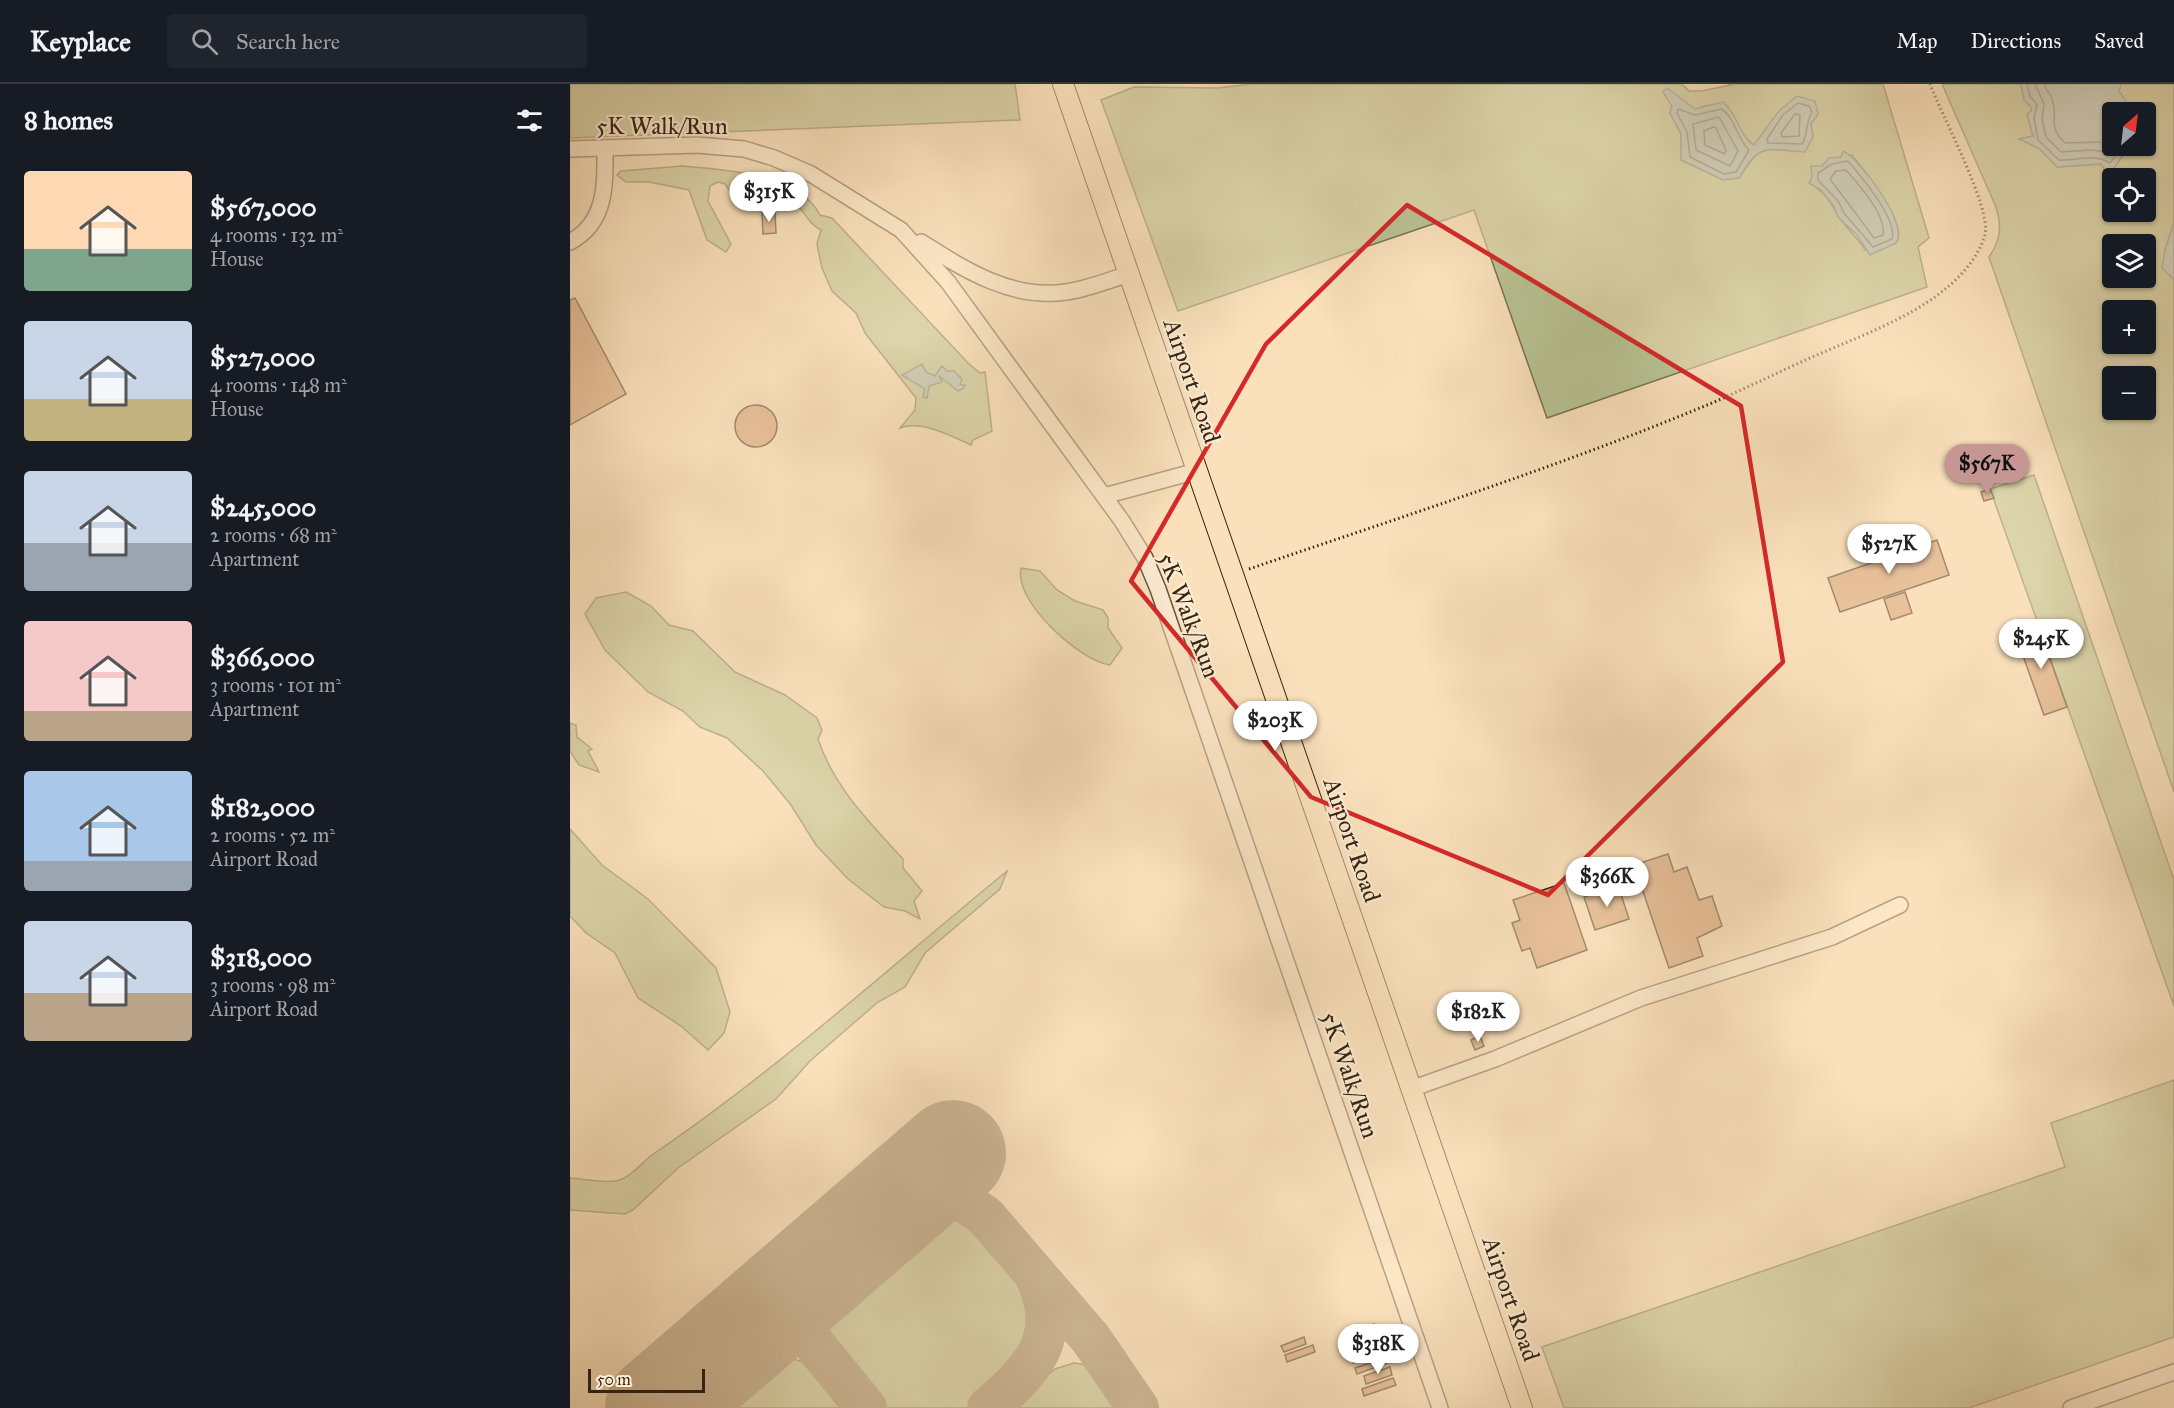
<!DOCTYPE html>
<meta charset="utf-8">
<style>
:root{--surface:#171b24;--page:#20242c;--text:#f1f3f6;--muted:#9ea1a6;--line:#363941;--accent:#c59692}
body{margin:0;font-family:"IM FELL Great Primer",serif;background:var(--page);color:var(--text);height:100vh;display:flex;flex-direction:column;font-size:22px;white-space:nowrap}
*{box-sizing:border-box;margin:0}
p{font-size:20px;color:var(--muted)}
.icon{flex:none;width:33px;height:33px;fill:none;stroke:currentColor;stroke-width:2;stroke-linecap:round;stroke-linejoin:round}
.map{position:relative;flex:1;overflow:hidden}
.panel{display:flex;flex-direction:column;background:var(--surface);width:570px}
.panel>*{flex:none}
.needle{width:39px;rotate:28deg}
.tools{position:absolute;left:1532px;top:18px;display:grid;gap:12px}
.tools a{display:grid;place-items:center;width:54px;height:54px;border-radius:6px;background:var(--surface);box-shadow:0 2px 4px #0004;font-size:30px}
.scale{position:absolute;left:18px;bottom:15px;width:117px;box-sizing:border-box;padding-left:6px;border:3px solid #362513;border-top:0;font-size:16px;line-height:21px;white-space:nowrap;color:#362513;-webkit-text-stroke:4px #fcecd3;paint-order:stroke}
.price{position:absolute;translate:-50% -51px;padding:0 14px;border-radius:21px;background:#fff;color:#222;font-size:20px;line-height:39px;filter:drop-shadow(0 2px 3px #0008)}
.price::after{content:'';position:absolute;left:50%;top:36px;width:18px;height:14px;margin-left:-9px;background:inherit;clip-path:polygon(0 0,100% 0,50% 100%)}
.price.active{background:var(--accent);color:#111}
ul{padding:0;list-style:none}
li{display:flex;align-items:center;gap:18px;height:150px;padding:0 24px}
li span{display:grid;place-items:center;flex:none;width:168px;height:120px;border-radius:6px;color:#555}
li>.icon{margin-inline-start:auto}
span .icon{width:72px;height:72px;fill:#fffc;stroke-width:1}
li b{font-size:26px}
h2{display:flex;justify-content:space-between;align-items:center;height:72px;padding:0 24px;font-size:26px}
header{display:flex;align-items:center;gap:36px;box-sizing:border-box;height:84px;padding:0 30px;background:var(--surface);border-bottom:2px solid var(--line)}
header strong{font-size:28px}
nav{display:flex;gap:33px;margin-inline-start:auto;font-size:21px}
.search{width:420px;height:54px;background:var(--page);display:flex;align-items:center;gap:15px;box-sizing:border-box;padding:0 21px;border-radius:6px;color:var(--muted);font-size:22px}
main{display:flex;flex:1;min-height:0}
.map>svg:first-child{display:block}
</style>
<header>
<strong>Keyplace</strong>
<div class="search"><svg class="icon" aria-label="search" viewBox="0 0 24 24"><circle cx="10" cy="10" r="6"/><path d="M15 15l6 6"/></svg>Search here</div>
<nav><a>Map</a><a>Directions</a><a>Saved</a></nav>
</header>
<main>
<section class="panel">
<h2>8 homes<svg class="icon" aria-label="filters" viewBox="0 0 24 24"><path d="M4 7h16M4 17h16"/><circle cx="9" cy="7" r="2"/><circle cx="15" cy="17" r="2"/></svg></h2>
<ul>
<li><span style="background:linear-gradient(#ffd9b3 65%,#7fa58c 0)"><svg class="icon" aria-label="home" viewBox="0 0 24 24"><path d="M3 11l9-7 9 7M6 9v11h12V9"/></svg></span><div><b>$567,000</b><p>4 rooms · 132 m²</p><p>House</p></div></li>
<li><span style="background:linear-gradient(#c9d6e8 65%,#c2b280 0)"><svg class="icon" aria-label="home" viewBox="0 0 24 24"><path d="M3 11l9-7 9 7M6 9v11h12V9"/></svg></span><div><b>$527,000</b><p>4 rooms · 148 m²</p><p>House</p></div></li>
<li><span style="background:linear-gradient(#c9d6e8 60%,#9aa5b1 0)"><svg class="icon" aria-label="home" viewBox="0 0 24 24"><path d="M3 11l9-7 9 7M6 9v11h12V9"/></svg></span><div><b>$245,000</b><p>2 rooms · 68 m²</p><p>Apartment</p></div></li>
<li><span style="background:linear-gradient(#f6c9c9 75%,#b9a48a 0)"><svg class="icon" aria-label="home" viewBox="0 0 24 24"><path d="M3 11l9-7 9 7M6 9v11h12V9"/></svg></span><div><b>$366,000</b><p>3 rooms · 101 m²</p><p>Apartment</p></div></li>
<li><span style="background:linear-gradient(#a9c7e8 75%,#9aa5b1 0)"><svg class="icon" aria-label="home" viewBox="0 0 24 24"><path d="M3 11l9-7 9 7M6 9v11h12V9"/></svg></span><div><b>$182,000</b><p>2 rooms · 52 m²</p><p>Airport Road</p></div></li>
<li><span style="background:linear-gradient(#c9d6e8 60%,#b9a48a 0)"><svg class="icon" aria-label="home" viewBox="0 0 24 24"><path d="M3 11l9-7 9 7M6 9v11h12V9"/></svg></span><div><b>$318,000</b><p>3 rooms · 98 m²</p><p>Airport Road</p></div></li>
</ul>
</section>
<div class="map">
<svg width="1604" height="1324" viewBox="0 0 1604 1324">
<rect width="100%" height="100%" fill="#fae1bc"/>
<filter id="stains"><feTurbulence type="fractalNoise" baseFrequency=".00333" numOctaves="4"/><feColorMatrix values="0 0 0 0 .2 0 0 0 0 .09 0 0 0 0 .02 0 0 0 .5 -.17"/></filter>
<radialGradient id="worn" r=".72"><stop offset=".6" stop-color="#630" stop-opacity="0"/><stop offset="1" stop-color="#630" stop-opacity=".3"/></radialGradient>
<g fill="#b9c495" stroke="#787454" stroke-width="1.5" fill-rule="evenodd">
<path d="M 0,0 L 445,0 L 450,36 L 0,54 Z"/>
<path d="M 681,0 L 1112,0 L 1119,7 L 1131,7 L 1161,1 L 1158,0 L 1313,0 L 1359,154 L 1348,163 L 1357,203 L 977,334 L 904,126 L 608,227 L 531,16 L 564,3 L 648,4 ZM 1104,12 L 1125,25 L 1138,21 L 1184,61 L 1197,46 L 1241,40 L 1243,53 L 1187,68 L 1169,94 L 1131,85 L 1112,76 L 1111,50 L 1100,29 ZM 1282,71 C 1294,87 1340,141 1326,159 L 1295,166 C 1288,153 1275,144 1268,131 C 1260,117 1254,108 1240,99 L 1242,94 L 1271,73 Z"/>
<path d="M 1372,0 L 1451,0 L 1454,16 L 1461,23 L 1461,27 L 1457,30 L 1463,52 L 1450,55 L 1470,65 L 1487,83 L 1531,80 L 1538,92 L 1560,62 L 1575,62 L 1575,28 L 1563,28 L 1549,7 L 1551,0 L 1604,0 L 1604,138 L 1595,166 L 1604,196 L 1604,708 L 1419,173 C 1431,155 1432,143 1426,123 ZM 1542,94 L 1575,94 L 1575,128 L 1542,128 ZM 1542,160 L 1575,160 L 1575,194 L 1542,194 ZM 1542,226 L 1575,226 L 1575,260 L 1542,260 ZM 1542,292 L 1575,292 L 1575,326 L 1542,326 Z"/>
<path d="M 112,82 C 152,85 230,90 250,131 L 262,134 L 399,280 L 410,289 L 415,288 L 422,347 L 403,356 L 401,361 C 381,352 352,336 330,344 L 345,326 L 346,314 L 295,249 L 286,229 L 262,207 L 252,184 L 247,160 L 251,146 C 236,139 235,124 220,116 L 205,125 L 204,117 L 192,117 L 185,113 L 187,108 L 173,99 L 164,113 L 155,100 L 148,98 L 140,102 L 138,117 L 161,160 L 156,168 L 137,156 L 119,106 L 79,98 L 56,98 L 47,91 L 51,87 Z"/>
<path d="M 1464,391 L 1604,796 L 1604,922 L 1420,405 Z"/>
<path d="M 451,484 L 470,487 L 487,506 L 505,517 L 533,526 L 538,534 L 538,544 L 552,564 L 540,581 C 510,577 443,517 451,484 Z"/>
<path d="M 56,508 L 81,522 L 99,541 L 123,547 L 165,588 L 215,611 L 247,634 L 252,646 L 248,655 C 264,703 299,738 333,775 L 333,784 L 352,807 L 344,817 L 350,835 L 335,827 L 314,823 L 278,795 L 246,761 L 221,721 L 193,687 L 157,654 L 130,643 L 113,627 L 78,608 L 35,566 L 15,530 L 26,514 Z"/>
<path d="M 0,639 L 6,641 L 7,653 L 22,665 L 18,667 L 29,688 L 9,681 L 0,667 Z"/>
<path d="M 0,745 L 32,781 L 78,815 L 146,884 L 160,928 L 154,949 L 138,966 L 111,942 L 68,914 L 45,869 L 16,849 L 0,832 Z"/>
<path d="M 437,787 L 430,805 L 355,869 L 335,903 L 308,918 L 240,977 L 206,1015 L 108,1084 L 63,1126 L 55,1130 L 0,1126 L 0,1094 C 14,1095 32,1099 45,1097 C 60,1095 71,1079 82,1071 C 207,986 320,883 437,787 Z"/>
<path d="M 1604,996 L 1604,1253 L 1399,1324 L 994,1324 L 972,1263 L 1495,1083 L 1481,1039 Z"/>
<path d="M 381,1129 C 402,1132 413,1151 426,1166 C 437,1179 449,1192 457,1207 C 482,1258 430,1295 397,1324 L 314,1324 L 258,1255 L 258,1234 L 264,1220 L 363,1135 Z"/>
<path d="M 216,1272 L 235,1279 L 274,1324 L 144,1324 L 196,1278 Z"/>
<path d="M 504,1279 C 529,1280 540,1304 551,1324 L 439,1324 L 485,1285 Z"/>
</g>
<g fill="#a2bbba" stroke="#777f77" stroke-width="1.5">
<path d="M 1451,0 L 1551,0 L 1549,7 L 1563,28 L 1542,28 L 1542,62 L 1560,62 L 1538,92 L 1531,80 L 1487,83 L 1470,65 L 1449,55 L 1463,52 L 1457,30 L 1461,27 L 1461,23 L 1454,16 Z"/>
<path d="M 1097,4 L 1125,25 L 1153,18 C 1168,30 1169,52 1184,61 L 1208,28 L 1227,12 L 1245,17 L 1248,30 L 1241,40 L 1243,53 L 1235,68 C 1197,66 1190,57 1169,94 L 1153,96 L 1111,76 L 1111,50 L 1100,29 L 1102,22 L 1093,8 Z"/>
<path d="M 1273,67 C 1289,74 1340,141 1326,159 L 1300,171 L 1287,151 L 1268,133 L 1263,121 L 1251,106 L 1239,99 L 1242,94 L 1241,82 L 1252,82 L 1259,74 L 1271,73 Z"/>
<path d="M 1604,138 L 1604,196 L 1592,184 L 1595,166 Z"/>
<path d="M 352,280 L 356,288 L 365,292 L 372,282 L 377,287 L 384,287 L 392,295 L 390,301 L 395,301 L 394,304 L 388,307 L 369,292 L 372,298 L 359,302 L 357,314 L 353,313 L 355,305 L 332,291 Z"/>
</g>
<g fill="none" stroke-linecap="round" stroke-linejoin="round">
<g stroke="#6c7066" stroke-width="1.5">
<path d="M 1457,0 L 1460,12 L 1467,21 L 1464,34 L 1468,56 L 1489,76 C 1506,77 1524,69 1540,79 L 1553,62"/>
<path d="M 1465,0 L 1474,20 L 1472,35 L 1476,53 L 1491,68 L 1521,66 L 1538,68 L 1544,62"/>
<path d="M 1474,0 C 1476,7 1482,11 1483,18 C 1488,37 1477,41 1495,59 L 1535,58 L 1542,48"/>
<path d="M 1228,19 L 1239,22 L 1242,28 C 1234,43 1239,48 1232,60 L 1198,59 L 1197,55 L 1213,31 Z"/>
<path d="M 1108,25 L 1125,31 L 1151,25 C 1165,33 1167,55 1179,66 L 1166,88 L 1154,90 L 1120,73 L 1117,48 L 1107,29 Z"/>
<path d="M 1225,30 L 1230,31 L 1229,52 L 1212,53 L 1211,49 Z"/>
<path d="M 1149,33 L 1168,67 L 1160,82 L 1126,66 L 1123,40 Z"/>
<path d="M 1143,43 L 1146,44 L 1156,66 L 1155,70 L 1135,61 L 1134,47 Z"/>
<path d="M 1278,77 C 1290,91 1328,136 1322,155 L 1303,163 L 1274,129 L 1268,117 L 1248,96 L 1248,89 L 1262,80 Z"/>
<path d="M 1266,87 L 1276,86 C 1289,101 1316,130 1313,151 L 1304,154 L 1260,95 Z"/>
</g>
<g stroke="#988368" stroke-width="42">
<path d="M 342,1104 L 390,1115 L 415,1132 L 521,1255 L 568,1324"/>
<path d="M 210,1218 L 296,1324"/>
<path d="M 418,1324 C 462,1286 494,1254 466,1193"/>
</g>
<path stroke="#988368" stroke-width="106" d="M 88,1324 L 383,1069"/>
</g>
<g fill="#d69c73" stroke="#362513" stroke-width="1.5">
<path d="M 205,128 L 206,149 L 193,150 L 192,129 Z"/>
<path d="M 5,214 L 56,310 L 0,341 L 0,216 Z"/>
<circle cx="186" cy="342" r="21"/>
<path d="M 1420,405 L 1424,414 L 1414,417 L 1411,408 Z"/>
<path d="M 1353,452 L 1356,460 L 1367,456 L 1379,491 L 1270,528 L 1258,494 L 1344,464 L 1341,456 Z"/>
<path d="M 1335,508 L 1342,529 L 1321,536 L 1314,515 Z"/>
<path d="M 1468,541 L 1497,623 L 1474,631 L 1445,549 Z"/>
<path d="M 1098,770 L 1104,788 L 1117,783 L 1129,816 L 1142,812 L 1152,842 L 1127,854 L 1133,872 L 1099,884 L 1064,781 Z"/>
<path d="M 994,799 L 1017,866 L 967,884 L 960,864 L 952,867 L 942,839 L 950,836 L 943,816 Z"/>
<path d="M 1048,801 L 1059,835 L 1025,846 L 1014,813 Z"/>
<path d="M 910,952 L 914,962 L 905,966 L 901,956 Z"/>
<path d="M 804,1240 L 807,1247 L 775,1258 L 773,1251 Z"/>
<path d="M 808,1251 L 810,1259 L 785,1267 L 782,1260 Z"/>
<path d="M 734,1253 L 736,1260 L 714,1268 L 711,1262 Z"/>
<path d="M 743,1261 L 745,1268 L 717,1278 L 715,1271 Z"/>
<path d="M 811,1263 L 813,1268 L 783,1279 L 781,1273 Z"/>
<path d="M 815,1274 L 817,1279 L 787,1290 L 785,1284 Z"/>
<path d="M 820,1283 L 822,1291 L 796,1300 L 794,1292 Z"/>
<path d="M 823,1294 L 826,1301 L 794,1312 L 792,1305 Z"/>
</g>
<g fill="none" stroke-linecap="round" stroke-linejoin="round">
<defs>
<g id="minor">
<path d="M 0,65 L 127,61 L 174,65 L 204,74 L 241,90 L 331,146 L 378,198 L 552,437 L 575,474 L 588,505 L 870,1324"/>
<path d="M 0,158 C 37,138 35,101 35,64"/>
<path d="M 351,158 C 395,186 442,216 496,208 C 517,205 538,197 558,190"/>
<path d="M 534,412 L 627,387"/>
<path d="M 841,1005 L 925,975 L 1071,914 L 1262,853 L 1330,821"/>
<path d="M 1501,1324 L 1604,1288"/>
</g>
<path id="major" d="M 493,0 L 952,1324"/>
</defs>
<use href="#minor" stroke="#67543d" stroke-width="18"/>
<use href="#major" stroke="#362513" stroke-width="22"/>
<path stroke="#362513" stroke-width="3" stroke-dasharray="1.5 3" stroke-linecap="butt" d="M 679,485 C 828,434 979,386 1125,326 C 1160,312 1194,295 1229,279 C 1274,258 1335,238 1374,206 C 1391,193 1409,172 1415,151 C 1422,125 1372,32 1360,0"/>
<use href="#minor" stroke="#fcecd3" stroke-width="15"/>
<use href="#major" stroke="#fae1bc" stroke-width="20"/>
</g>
<path d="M0 0H1604V1324H0ZM 837,121 L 1171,322 L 1213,578 L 978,811 L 741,713 L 561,497 L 696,260 Z" fill="#fae1bc" fill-opacity=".55" fill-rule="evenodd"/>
<path fill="none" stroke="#d62828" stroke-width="4.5" stroke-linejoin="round" d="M 837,121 L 1171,322 L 1213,578 L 978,811 L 741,713 L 561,497 L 696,260 Z"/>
<g text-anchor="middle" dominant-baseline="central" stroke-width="4.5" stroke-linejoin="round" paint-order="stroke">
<g font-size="24" fill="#362513" stroke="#fcecd3">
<text x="92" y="42">5K Walk/Run</text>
<text transform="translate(622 297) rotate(71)">Airport Road</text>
<text transform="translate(619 531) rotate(69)">5K Walk/Run</text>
<text transform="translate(782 756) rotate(71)">Airport Road</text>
<text transform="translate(780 991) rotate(71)">5K Walk/Run</text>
<text transform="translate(941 1215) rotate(71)">Airport Road</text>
</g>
</g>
<rect width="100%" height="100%" filter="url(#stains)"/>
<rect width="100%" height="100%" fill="url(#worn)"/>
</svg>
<div class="tools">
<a><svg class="needle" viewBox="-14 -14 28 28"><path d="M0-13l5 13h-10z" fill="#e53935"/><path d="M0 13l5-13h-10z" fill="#9ea1a6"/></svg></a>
<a><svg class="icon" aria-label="locate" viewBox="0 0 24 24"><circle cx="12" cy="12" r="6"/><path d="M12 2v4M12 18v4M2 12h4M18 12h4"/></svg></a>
<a><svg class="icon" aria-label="layers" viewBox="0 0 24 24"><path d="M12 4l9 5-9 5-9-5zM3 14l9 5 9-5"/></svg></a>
<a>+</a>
<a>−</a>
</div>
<div class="scale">50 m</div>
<b class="price" style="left:199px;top:139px">$315K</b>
<b class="price active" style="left:1417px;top:411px">$567K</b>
<b class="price" style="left:1319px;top:491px">$527K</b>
<b class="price" style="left:1471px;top:586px">$245K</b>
<b class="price" style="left:705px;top:668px">$203K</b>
<b class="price" style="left:1037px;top:824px">$366K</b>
<b class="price" style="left:908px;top:959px">$182K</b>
<b class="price" style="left:808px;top:1291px">$318K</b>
</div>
</main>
